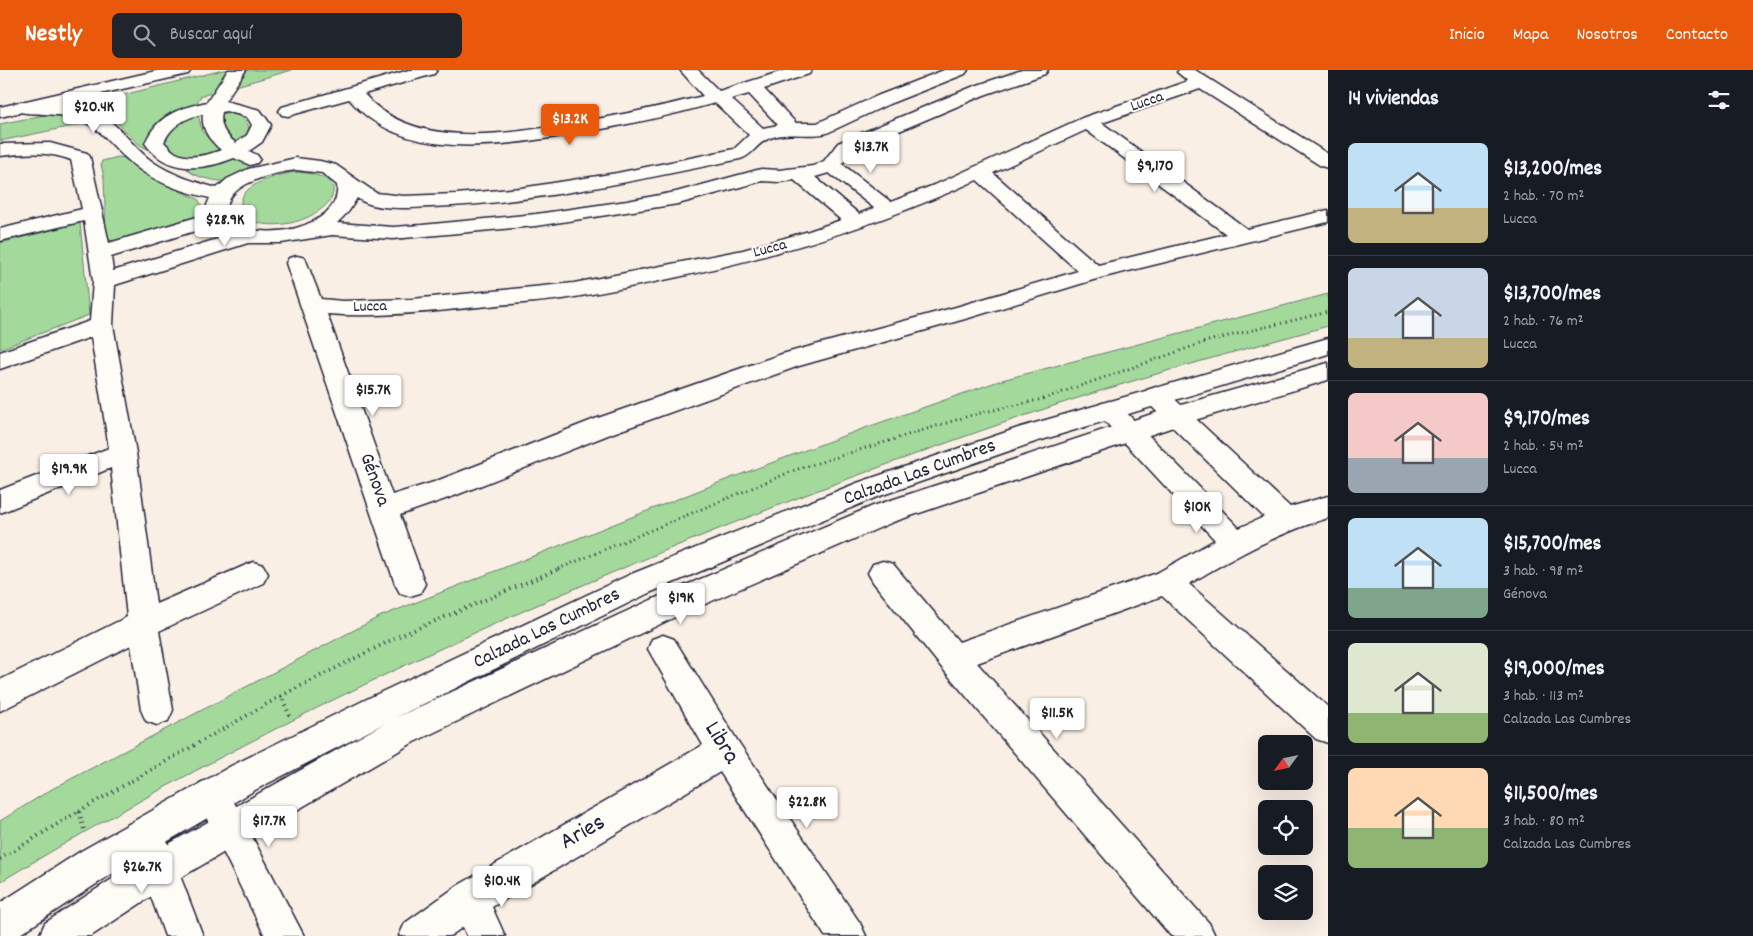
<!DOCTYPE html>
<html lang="es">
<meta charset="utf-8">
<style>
:root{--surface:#171b24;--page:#20242c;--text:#f1f3f6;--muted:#9ea1a6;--line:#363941;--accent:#ea580c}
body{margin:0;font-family:Dekko,sans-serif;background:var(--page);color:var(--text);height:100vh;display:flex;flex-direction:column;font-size:19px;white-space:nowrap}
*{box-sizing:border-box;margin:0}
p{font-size:16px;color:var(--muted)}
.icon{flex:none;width:28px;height:28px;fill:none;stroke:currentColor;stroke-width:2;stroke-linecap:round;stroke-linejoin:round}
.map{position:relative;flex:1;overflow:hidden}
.details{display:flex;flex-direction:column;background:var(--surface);width:425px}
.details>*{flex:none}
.needle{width:32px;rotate:237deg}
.controls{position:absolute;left:1258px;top:665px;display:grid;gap:10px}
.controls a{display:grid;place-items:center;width:55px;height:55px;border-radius:8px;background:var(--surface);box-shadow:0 5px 20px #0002;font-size:25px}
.price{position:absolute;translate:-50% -42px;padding:0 11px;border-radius:5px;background:#fff;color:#222;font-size:16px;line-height:32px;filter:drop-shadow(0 1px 2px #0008)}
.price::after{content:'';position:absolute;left:50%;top:30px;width:15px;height:11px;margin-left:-8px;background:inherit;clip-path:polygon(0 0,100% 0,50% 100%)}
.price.current{background:var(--accent);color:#fff}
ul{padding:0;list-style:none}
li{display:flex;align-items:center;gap:15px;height:125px;padding:0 20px}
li+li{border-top:1px solid var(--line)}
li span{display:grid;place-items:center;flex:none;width:140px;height:100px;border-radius:8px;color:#555}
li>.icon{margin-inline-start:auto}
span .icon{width:60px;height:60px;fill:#fffc;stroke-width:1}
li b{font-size:21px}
h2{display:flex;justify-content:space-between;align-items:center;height:60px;padding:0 20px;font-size:21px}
header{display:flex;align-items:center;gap:30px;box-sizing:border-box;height:70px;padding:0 25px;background:var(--accent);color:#fff}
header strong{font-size:24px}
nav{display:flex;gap:28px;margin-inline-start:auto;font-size:18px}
.search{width:350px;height:45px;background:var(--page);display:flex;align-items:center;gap:12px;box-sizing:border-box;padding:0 18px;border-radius:8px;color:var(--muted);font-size:19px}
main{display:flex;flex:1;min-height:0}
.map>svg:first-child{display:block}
</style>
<header>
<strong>Nestly</strong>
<div class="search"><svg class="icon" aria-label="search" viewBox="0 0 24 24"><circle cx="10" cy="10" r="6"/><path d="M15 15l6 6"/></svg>Buscar aquí</div>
<nav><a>Inicio</a><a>Mapa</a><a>Nosotros</a><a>Contacto</a></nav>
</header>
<main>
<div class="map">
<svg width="1328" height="866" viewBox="0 0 1328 866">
<rect width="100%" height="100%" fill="#faefe5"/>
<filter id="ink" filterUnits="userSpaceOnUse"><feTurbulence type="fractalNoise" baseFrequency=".02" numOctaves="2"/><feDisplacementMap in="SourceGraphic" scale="10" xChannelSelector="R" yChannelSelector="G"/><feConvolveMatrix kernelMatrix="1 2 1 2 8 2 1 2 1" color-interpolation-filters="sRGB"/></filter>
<g filter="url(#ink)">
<g fill="#a4d99c" stroke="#637e6c">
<path d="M 223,0 L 292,0 L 201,26 L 195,35 C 177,40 153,47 147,68 L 150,76 L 148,79 C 134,75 124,56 111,48 L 0,71 L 0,54 L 39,46 Z"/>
<path d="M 218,43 C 231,43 247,44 249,59 L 246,66 L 237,74 L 224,60 Z"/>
<path d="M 198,44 L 202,61 L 221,83 C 195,87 187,91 164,76 C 161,57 183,49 198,44 Z"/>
<path d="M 118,87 L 125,88 L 138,100 L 158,111 L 198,129 L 202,136 L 201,142 L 190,151 L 120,172 L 108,170 L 106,165 L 104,108 L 101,94 L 102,91 Z"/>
<path d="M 233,88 L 249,95 C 238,114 224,113 204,108 C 197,106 192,104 187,99 L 190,96 Z"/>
<path d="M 295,102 C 373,106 316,162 263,154 C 255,152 244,148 242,140 C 233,115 278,105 295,102 Z"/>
<path d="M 80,153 L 89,245 L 0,279 L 0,173 Z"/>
<path d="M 1328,224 L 1328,256 C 1223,285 1118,313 1015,349 C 664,470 319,619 0,812 L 0,751 L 52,719 L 379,547 L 723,411 L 862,359 L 1002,310 Z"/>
</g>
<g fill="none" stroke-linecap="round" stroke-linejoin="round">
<defs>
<g id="street">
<path d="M 228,0 L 246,0 L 225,31 L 260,40 L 271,55 L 262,72 L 249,81 L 257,85 L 260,89 L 257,93 L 250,95 L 234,88 C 202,101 166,104 145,73 C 157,46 178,38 207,32 ZM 226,41 L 247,47 L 252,55 L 247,65 L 236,73 C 225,65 219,56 222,42 ZM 203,44 C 201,60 210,70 221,80 C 208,85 189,90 176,83 C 172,81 167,75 164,72 C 171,56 186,47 203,44 Z"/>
<path d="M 409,0 L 437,0 L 434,4 L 364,24 C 413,81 508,64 573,53 C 617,46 660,37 703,26 L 680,0 L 698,0 L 719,21 L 786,0 L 812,0 L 809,4 L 764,19 L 796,53 L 817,53 L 877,26 L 944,0 L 968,0 L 965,4 L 889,34 L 827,63 C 807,68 787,60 768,69 C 757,73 752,86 740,89 C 638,110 536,133 431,137 C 410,138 374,141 357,128 L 349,141 L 337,153 L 393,157 L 422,155 L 536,144 L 627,131 L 676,122 L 761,99 L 779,100 L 813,96 L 824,91 L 838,73 L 972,17 L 1022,0 L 1048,0 L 1045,4 L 984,25 L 852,81 L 842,94 L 891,132 L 939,113 L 1082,48 L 1188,11 L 1177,2 L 1179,0 L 1195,0 L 1328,84 L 1328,98 L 1321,96 L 1200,19 L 1102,53 L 1247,159 L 1328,140 L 1328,152 L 1100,208 L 972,247 L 799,296 L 613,363 L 454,426 L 400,445 L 425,514 L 420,523 L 410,526 L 400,523 L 395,514 L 286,193 L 289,188 L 297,186 L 305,188 L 321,229 L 343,231 L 412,229 L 574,213 L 743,180 L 809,161 L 841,150 L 794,110 L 779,112 L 762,111 L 678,134 L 536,156 L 393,169 L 332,165 L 281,173 L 248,173 L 115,215 L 113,255 L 136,383 L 156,534 L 253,492 L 263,495 L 268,504 L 263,513 L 159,561 L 173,640 L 168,651 L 157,655 L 146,651 L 141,640 L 131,575 L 0,641 L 0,610 L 127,547 L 111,398 L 0,443 L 0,420 L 109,378 L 91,267 L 0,299 L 0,282 L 90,251 L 93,211 L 84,151 L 0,171 L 0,159 L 82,139 L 71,90 C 48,81 24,83 0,86 L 0,74 L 50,73 L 87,83 L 90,87 L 109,173 L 207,144 L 207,135 L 210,128 C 180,121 150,111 127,89 C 114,78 104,63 90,55 C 65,40 40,47 15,41 L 12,37 L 15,33 C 42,26 89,35 111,52 C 126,64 137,81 153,92 C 172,105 195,112 217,118 L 227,109 L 248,99 L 296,88 L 320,91 L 336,95 L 376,123 L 404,126 L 456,124 L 521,118 L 617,103 L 734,79 L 749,65 L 715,33 C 669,46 622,56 574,64 C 502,76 403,93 349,29 L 288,46 L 282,45 L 279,41 L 282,37 ZM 749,24 L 778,55 L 763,58 L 731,29 ZM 1086,60 L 1226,164 L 1098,195 L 993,103 ZM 296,100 L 322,103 L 337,115 C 343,158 255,176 230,148 C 215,115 274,103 296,100 ZM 829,103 L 874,138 L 859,144 L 815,107 ZM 977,110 L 1078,201 L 956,237 L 782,284 L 595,349 L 434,412 L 392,425 L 327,244 C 381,248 435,241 489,236 C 518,233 547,232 575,227 C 714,203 849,169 977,110 ZM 214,155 L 227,166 L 113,201 L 111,187 Z"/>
<path d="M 1156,317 L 1165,320 L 1290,437 L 1328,426 L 1328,448 C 1278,463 1234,487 1189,514 L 1328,637 L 1328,673 L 1316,669 L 1162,526 L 977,593 L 1209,853 L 1215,866 L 1171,866 L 942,598 L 873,512 L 868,503 L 873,494 L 883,491 L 893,494 L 959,572 L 1157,503 L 1215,470 L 1100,346 L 1096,340 L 1100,334 L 1109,331 L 1118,334 L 1239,458 L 1264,447 L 1147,332 L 1144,326 L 1147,320 Z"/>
<path d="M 663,565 L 674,569 L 737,670 L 860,853 L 866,866 L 825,866 L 720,702 L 492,837 L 505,866 L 467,866 L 463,857 L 450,866 L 399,866 L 405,853 L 457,816 L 703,675 L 648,579 L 652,569 Z"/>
<path d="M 212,708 L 224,713 L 304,866 L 265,866 L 195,725 L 200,713 Z"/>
<path d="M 153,764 L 166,769 L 203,866 L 165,866 L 135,782 L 140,769 Z"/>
</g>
<g id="secondary">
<path d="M 160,0 L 191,0 L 188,4 L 0,47 L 0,37 Z"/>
<path d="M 1328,268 L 1328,284 L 1035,372 L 877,427 L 649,523 L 395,648 L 651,530 L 873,436 L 1167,339 L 1328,293 L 1328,310 L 1185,353 L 893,452 L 673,548 L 414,672 L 173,812 L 91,866 L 39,866 L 45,853 L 147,786 L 385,653 L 255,720 L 107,807 L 17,866 L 0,866 L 0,833 L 81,781 L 231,696 L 373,626 L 629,505 L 857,413 L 1018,358 Z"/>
</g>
</defs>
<use href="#street" stroke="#22223b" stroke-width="3"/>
<use href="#secondary" stroke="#22223b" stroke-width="3"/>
<path stroke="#22223b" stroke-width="3" stroke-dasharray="1 4" stroke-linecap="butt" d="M 558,499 L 795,400 L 972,345 L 1043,329 L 1208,271 L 1328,242"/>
<g stroke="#22223b" stroke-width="4" stroke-dasharray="1 4.5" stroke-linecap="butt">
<path d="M 281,626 L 397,567 L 561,498"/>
<path d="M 79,741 L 281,626 L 291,648"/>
<path d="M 0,789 L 79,741 L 84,760"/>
</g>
<use href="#street" fill="#fdfcf7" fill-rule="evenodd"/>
<use href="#secondary" fill="#fdfcf7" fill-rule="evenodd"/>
</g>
</g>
<g text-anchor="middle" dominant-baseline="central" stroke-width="4" stroke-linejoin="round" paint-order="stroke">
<g font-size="16" fill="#22223b" stroke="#fdfcf7">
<text transform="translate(1147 32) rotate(-19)">Lucca</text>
<text transform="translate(770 179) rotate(-15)">Lucca</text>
<text transform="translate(370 237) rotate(-2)">Lucca</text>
</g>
<g font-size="20" fill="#22223b" stroke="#fdfcf7">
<text transform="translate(920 403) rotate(-20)">Calzada Las Cumbres</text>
<text transform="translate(374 410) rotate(70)">Génova</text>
<text transform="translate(547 559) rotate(-26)">Calzada Las Cumbres</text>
</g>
<g font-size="24" fill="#22223b" stroke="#fdfcf7">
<text transform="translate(721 673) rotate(58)">Libra</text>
<text transform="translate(583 763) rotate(-30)">Aries</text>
</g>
</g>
</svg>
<div class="controls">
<a><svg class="needle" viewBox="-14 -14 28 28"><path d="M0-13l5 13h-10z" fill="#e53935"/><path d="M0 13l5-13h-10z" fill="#9ea1a6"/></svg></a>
<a><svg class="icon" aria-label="locate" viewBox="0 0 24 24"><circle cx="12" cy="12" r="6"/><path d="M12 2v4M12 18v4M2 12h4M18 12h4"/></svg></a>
<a><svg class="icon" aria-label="layers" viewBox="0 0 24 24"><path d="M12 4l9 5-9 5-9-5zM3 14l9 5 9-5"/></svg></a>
</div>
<b class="price" style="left:94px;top:64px">$20.4K</b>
<b class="price current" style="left:570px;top:76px">$13.2K</b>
<b class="price" style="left:871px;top:104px">$13.7K</b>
<b class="price" style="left:1155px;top:123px">$9,170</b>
<b class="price" style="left:225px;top:177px">$28.9K</b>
<b class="price" style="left:373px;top:347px">$15.7K</b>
<b class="price" style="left:69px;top:426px">$19.9K</b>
<b class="price" style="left:1197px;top:464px">$10K</b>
<b class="price" style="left:681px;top:555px">$19K</b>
<b class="price" style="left:1057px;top:670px">$11.5K</b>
<b class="price" style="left:807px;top:759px">$22.8K</b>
<b class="price" style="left:269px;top:778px">$17.7K</b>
<b class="price" style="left:142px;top:824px">$26.7K</b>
<b class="price" style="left:502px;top:838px">$10.4K</b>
</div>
<section class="details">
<h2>14 viviendas<svg class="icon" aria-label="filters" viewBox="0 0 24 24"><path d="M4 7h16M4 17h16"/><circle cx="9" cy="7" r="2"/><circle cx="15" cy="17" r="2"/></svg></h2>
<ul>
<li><span style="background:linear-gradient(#bfe0f5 65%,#c2b280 0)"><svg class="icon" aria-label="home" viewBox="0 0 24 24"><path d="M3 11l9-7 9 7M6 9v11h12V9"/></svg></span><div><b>$13,200/mes</b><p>2 hab. · 70 m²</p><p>Lucca</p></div></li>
<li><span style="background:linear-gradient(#c9d6e8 70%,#c2b280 0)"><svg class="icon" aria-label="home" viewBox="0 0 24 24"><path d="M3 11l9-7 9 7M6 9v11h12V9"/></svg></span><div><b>$13,700/mes</b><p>2 hab. · 76 m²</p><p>Lucca</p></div></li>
<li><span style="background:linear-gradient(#f6c9c9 65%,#9aa5b1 0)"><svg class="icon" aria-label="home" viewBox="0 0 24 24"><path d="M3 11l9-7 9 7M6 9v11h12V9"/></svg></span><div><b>$9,170/mes</b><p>2 hab. · 54 m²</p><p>Lucca</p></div></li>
<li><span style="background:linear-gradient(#bfe0f5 70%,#7fa58c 0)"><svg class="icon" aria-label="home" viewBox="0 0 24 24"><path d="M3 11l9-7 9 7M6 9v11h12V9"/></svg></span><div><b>$15,700/mes</b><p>3 hab. · 98 m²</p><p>Génova</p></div></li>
<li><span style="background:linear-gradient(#dfe7d0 70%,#8fb573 0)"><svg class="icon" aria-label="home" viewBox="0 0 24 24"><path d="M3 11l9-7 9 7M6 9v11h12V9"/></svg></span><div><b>$19,000/mes</b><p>3 hab. · 113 m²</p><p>Calzada Las Cumbres</p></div></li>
<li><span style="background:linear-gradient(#ffd9b3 60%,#8fb573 0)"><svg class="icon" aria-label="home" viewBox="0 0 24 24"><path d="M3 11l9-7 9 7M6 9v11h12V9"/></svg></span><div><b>$11,500/mes</b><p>3 hab. · 80 m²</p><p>Calzada Las Cumbres</p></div></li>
</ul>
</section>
</main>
